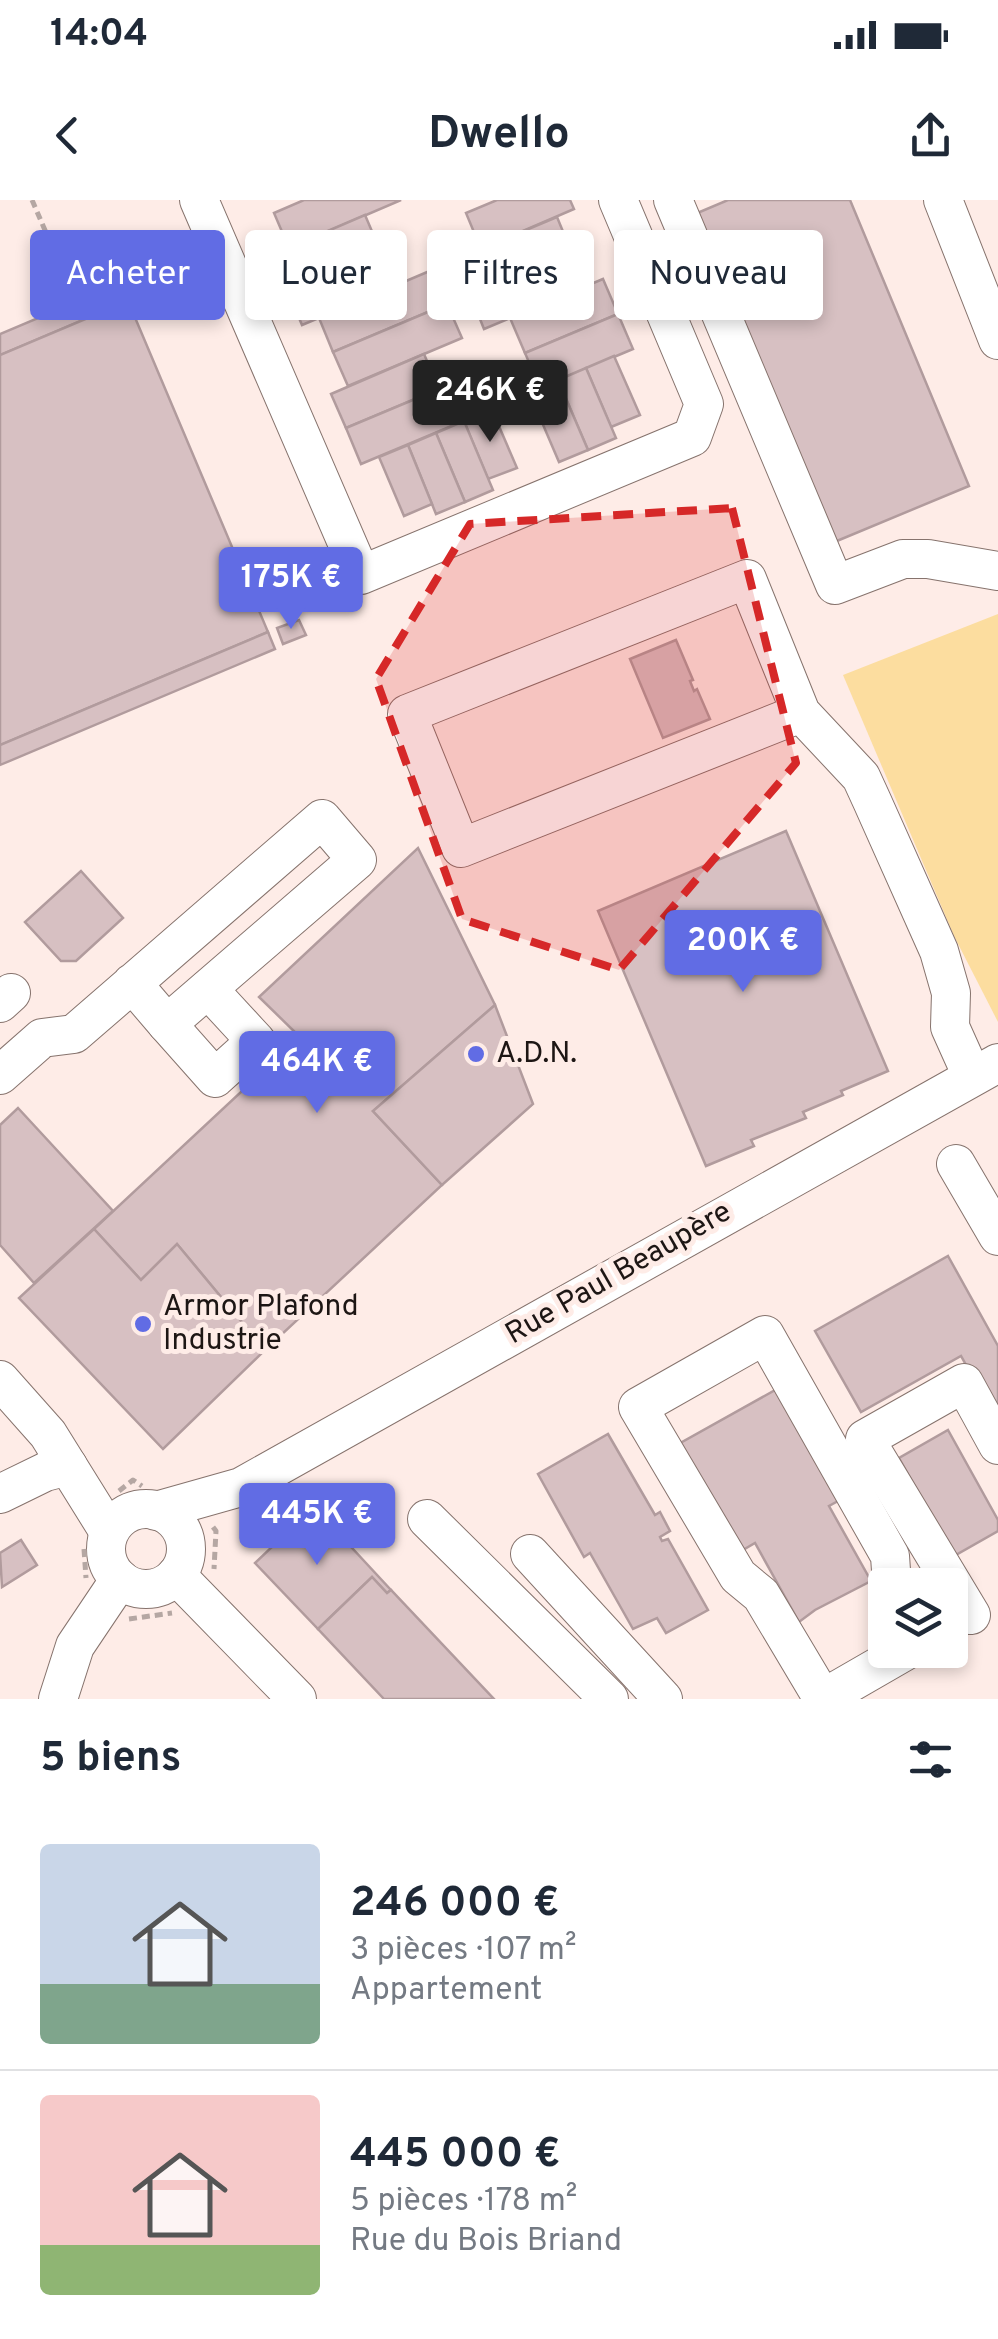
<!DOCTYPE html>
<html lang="fr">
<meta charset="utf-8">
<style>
:root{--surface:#fff;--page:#f6f6f7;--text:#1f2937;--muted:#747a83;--line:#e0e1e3;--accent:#616ce4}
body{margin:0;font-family:Overpass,sans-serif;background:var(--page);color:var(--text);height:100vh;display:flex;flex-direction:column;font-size:38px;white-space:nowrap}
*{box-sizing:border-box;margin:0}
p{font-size:32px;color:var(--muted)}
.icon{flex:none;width:55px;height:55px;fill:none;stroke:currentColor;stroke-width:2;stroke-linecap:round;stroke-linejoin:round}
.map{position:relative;height:1499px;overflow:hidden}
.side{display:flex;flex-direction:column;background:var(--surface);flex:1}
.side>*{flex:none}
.banner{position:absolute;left:30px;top:30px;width:940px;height:90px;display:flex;gap:20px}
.controls{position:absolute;left:868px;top:1368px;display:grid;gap:20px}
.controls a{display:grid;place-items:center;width:100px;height:100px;border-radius:10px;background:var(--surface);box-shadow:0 5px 15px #0003;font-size:50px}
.price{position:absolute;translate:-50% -85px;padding:0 22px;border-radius:10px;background:var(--accent);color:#fff;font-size:32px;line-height:65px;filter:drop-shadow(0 2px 5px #0008)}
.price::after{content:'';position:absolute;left:50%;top:60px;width:30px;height:22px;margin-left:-15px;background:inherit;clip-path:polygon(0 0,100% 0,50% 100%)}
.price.active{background:#222;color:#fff}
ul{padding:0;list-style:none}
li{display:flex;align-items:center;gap:30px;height:250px;padding:0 40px}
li+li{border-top:2px solid var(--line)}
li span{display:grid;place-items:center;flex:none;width:280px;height:200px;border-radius:10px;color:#555}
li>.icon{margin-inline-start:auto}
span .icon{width:120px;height:120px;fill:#fffc;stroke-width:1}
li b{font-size:42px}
h2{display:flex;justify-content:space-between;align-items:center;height:120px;padding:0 40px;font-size:42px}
.chip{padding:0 35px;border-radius:10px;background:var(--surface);box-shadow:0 5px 15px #0003;font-size:35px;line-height:90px}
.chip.active{background:var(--accent);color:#fff}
.status{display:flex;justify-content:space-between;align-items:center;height:70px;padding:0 50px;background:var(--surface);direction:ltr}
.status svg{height:28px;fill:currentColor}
header{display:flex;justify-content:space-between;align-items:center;height:130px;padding:0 40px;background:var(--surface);font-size:45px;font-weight:700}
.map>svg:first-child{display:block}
</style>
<div class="status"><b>14:04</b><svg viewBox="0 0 49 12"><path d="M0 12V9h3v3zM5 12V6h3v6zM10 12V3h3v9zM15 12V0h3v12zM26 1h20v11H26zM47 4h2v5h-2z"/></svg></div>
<header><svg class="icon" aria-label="back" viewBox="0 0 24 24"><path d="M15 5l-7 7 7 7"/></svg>Dwello<svg class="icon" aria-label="share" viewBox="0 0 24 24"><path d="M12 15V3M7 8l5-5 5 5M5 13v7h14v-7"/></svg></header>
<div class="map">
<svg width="998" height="1499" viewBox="0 0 998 1499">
<rect width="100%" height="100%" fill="#feece7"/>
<path fill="#fcdd9f" d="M 998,414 L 998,822 L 954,736 L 843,475 Z"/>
<g fill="#d7c0c2" stroke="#b19b9d" stroke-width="2.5">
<path d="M 304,0 L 401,0 L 289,48 L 274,13 Z"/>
<path d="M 497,0 L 570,0 L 574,9 L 481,49 L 466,13 Z"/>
<path d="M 728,0 L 850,0 L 969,286 L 832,343 L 695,14 Z"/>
<path d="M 365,15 L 380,50 L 287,89 L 272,55 Z"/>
<path d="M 557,17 L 571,51 L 470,94 L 455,60 Z"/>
<path d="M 380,50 L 395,86 L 302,125 L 287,89 Z"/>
<path d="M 571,51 L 586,86 L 484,129 L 470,94 Z"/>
<path d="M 432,70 L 447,104 L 333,152 L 319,118 Z"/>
<path d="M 603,79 L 618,114 L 525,153 L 510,118 Z"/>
<path d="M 121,83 L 128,101 L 0,155 L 0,134 Z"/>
<path d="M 128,101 L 268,432 L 0,545 L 0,155 Z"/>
<path d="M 447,104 L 462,138 L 348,186 L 333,152 Z"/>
<path d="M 618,114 L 633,149 L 540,188 L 525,153 Z"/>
<path d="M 424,154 L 439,189 L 346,228 L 331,194 Z"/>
<path d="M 614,156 L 640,215 L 611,227 L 586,168 Z"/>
<path d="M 586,168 L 616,238 L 588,250 L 558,180 Z"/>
<path d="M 558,180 L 588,250 L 559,262 L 529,192 Z"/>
<path d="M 439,189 L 454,225 L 361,264 L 346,228 Z"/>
<path d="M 492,210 L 517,268 L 488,279 L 464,221 Z"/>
<path d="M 464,221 L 493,290 L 465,302 L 436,233 Z"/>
<path d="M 436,233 L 465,302 L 436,314 L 408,245 Z"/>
<path d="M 408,245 L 432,304 L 404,316 L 379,257 Z"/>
<path d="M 299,420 L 306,435 L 283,444 L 277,428 Z"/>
<path d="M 268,432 L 275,449 L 0,565 L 0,545 Z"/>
<path d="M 676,440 L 693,480 L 690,481 L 694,491 L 697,489 L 710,519 L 663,538 L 630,459 Z"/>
<path d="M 786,631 L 888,871 L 841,891 L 843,895 L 803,912 L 806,918 L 751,940 L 754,946 L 706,966 L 598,711 Z"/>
<path d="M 418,648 L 495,805 L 373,911 L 442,985 L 265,1150 L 177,1044 L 141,1080 L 94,1029 L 300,837 L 259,797 Z"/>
<path d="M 81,671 L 123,718 L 76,761 L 61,761 L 25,722 Z"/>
<path d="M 495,805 L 533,904 L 442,985 L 373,911 Z"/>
<path d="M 18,908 L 113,1011 L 34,1083 L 0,1045 L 0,925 Z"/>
<path d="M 94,1029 L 141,1080 L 177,1044 L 265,1150 L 163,1249 L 19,1098 Z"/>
<path d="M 948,1056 L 998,1146 L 998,1222 L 961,1156 L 861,1212 L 815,1131 Z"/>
<path d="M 786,1184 L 849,1295 L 829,1306 L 871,1381 L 815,1410 L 799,1422 L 755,1343 L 736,1354 L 675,1246 Z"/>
<path d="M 948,1230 L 998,1320 L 998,1331 L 954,1356 L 899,1258 Z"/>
<path d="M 608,1234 L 655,1315 L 660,1312 L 670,1331 L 660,1337 L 662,1341 L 668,1339 L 708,1410 L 666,1433 L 657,1418 L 633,1429 L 590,1353 L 584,1357 L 538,1274 Z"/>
<path d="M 314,1307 L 391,1390 L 387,1393 L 372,1377 L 318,1429 L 255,1363 Z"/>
<path d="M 21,1340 L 37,1365 L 2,1387 L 0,1353 Z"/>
<path d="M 372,1377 L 387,1393 L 391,1390 L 494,1499 L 384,1499 L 318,1429 Z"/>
</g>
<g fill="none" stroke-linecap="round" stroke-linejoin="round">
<defs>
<g id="minor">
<path d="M 199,0 L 361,375 L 692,237 L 704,204 L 618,0"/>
<path d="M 673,0 L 835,385 L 903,359 L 928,359 L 998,371"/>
<path d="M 943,0 L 998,140"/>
<path d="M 801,513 L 461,648 L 407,514 L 747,379 L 801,513 L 861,577 L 872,601 L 939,751 L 951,793 L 950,827 L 972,876"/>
<path d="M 0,803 L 11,793"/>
<path d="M 167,824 L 215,878 L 256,841 L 208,789"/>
<path d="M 0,875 L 42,838 L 74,834 L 322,619 L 357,660 L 167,824 L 132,783"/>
<path d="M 956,964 L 998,1036"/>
<path d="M 0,1180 L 48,1234 L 109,1332"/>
<path d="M 0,1294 L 45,1272 L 68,1266"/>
<circle cx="146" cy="1349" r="40"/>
<path d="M 156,1311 L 241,1287 L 998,863"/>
<path d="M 427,1319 L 609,1499"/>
<path d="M 530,1354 L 663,1499"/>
<path d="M 176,1375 L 297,1499"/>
<path d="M 971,1415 L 865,1239 L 964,1183 L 998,1245"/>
<path d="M 58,1499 L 75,1446 L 120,1379"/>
<path d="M 822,1499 L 907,1450"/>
<path d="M 823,1499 L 761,1395 L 738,1376 L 638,1207 L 765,1135 L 890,1356 L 892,1385"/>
</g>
</defs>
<use href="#minor" stroke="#86736d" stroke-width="40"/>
<g stroke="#b5a7a3" stroke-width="5" stroke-dasharray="8 5" stroke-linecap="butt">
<path d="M 32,0 L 66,79 L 79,101"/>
<path d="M 119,1291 L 133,1280 L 142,1286"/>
<path d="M 213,1327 L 216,1331 L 214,1369"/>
<path d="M 84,1349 L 86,1378"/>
<path d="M 129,1419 L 172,1413"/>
</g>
<use href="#minor" stroke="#fff" stroke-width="38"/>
</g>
<path fill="#d62828" fill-opacity="0.2" stroke="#d62828" stroke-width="8" stroke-dasharray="20 12" stroke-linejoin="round" d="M 732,308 L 796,563 L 619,770 L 462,719 L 376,479 L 470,324 Z"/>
<g fill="#616ce4" stroke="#feece7" stroke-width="4">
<circle cx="476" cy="854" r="10"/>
<circle cx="143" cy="1124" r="10"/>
</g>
<g text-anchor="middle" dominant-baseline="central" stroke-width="10" stroke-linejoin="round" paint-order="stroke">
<g font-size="30" fill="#1d1614" stroke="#feece7" text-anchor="start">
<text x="496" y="854">A.D.N.</text>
<text x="163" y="1107">Armor Plafond<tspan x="163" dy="34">Industrie</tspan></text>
</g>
<g font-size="30" fill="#1d1614" stroke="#feece7">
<text transform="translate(619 1074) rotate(-30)">Rue Paul Beaupère</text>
</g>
</g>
</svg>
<div class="controls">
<a><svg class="icon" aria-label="layers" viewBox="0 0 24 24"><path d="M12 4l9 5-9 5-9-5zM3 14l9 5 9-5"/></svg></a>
</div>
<b class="price active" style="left:490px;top:245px">246K €</b>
<b class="price" style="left:291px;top:432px">175K €</b>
<b class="price" style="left:743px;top:795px">200K €</b>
<b class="price" style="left:317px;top:916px">464K €</b>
<b class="price" style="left:317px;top:1368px">445K €</b>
<div class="banner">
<a class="chip active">Acheter</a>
<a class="chip">Louer</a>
<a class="chip">Filtres</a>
<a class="chip">Nouveau</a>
</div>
</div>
<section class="side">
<h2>5 biens<svg class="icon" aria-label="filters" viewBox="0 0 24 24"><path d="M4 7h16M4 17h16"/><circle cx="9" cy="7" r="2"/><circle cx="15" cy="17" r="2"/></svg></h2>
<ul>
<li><span style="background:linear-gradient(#c9d6e8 70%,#7fa58c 0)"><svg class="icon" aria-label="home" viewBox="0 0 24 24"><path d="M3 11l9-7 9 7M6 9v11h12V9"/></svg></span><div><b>246 000 €</b><p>3 pièces · 107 m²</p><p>Appartement</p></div></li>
<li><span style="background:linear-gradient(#f6c9c9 75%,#8fb573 0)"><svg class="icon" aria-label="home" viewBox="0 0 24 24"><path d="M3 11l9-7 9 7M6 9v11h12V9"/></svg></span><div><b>445 000 €</b><p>5 pièces · 178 m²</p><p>Rue du Bois Briand</p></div></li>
</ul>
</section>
